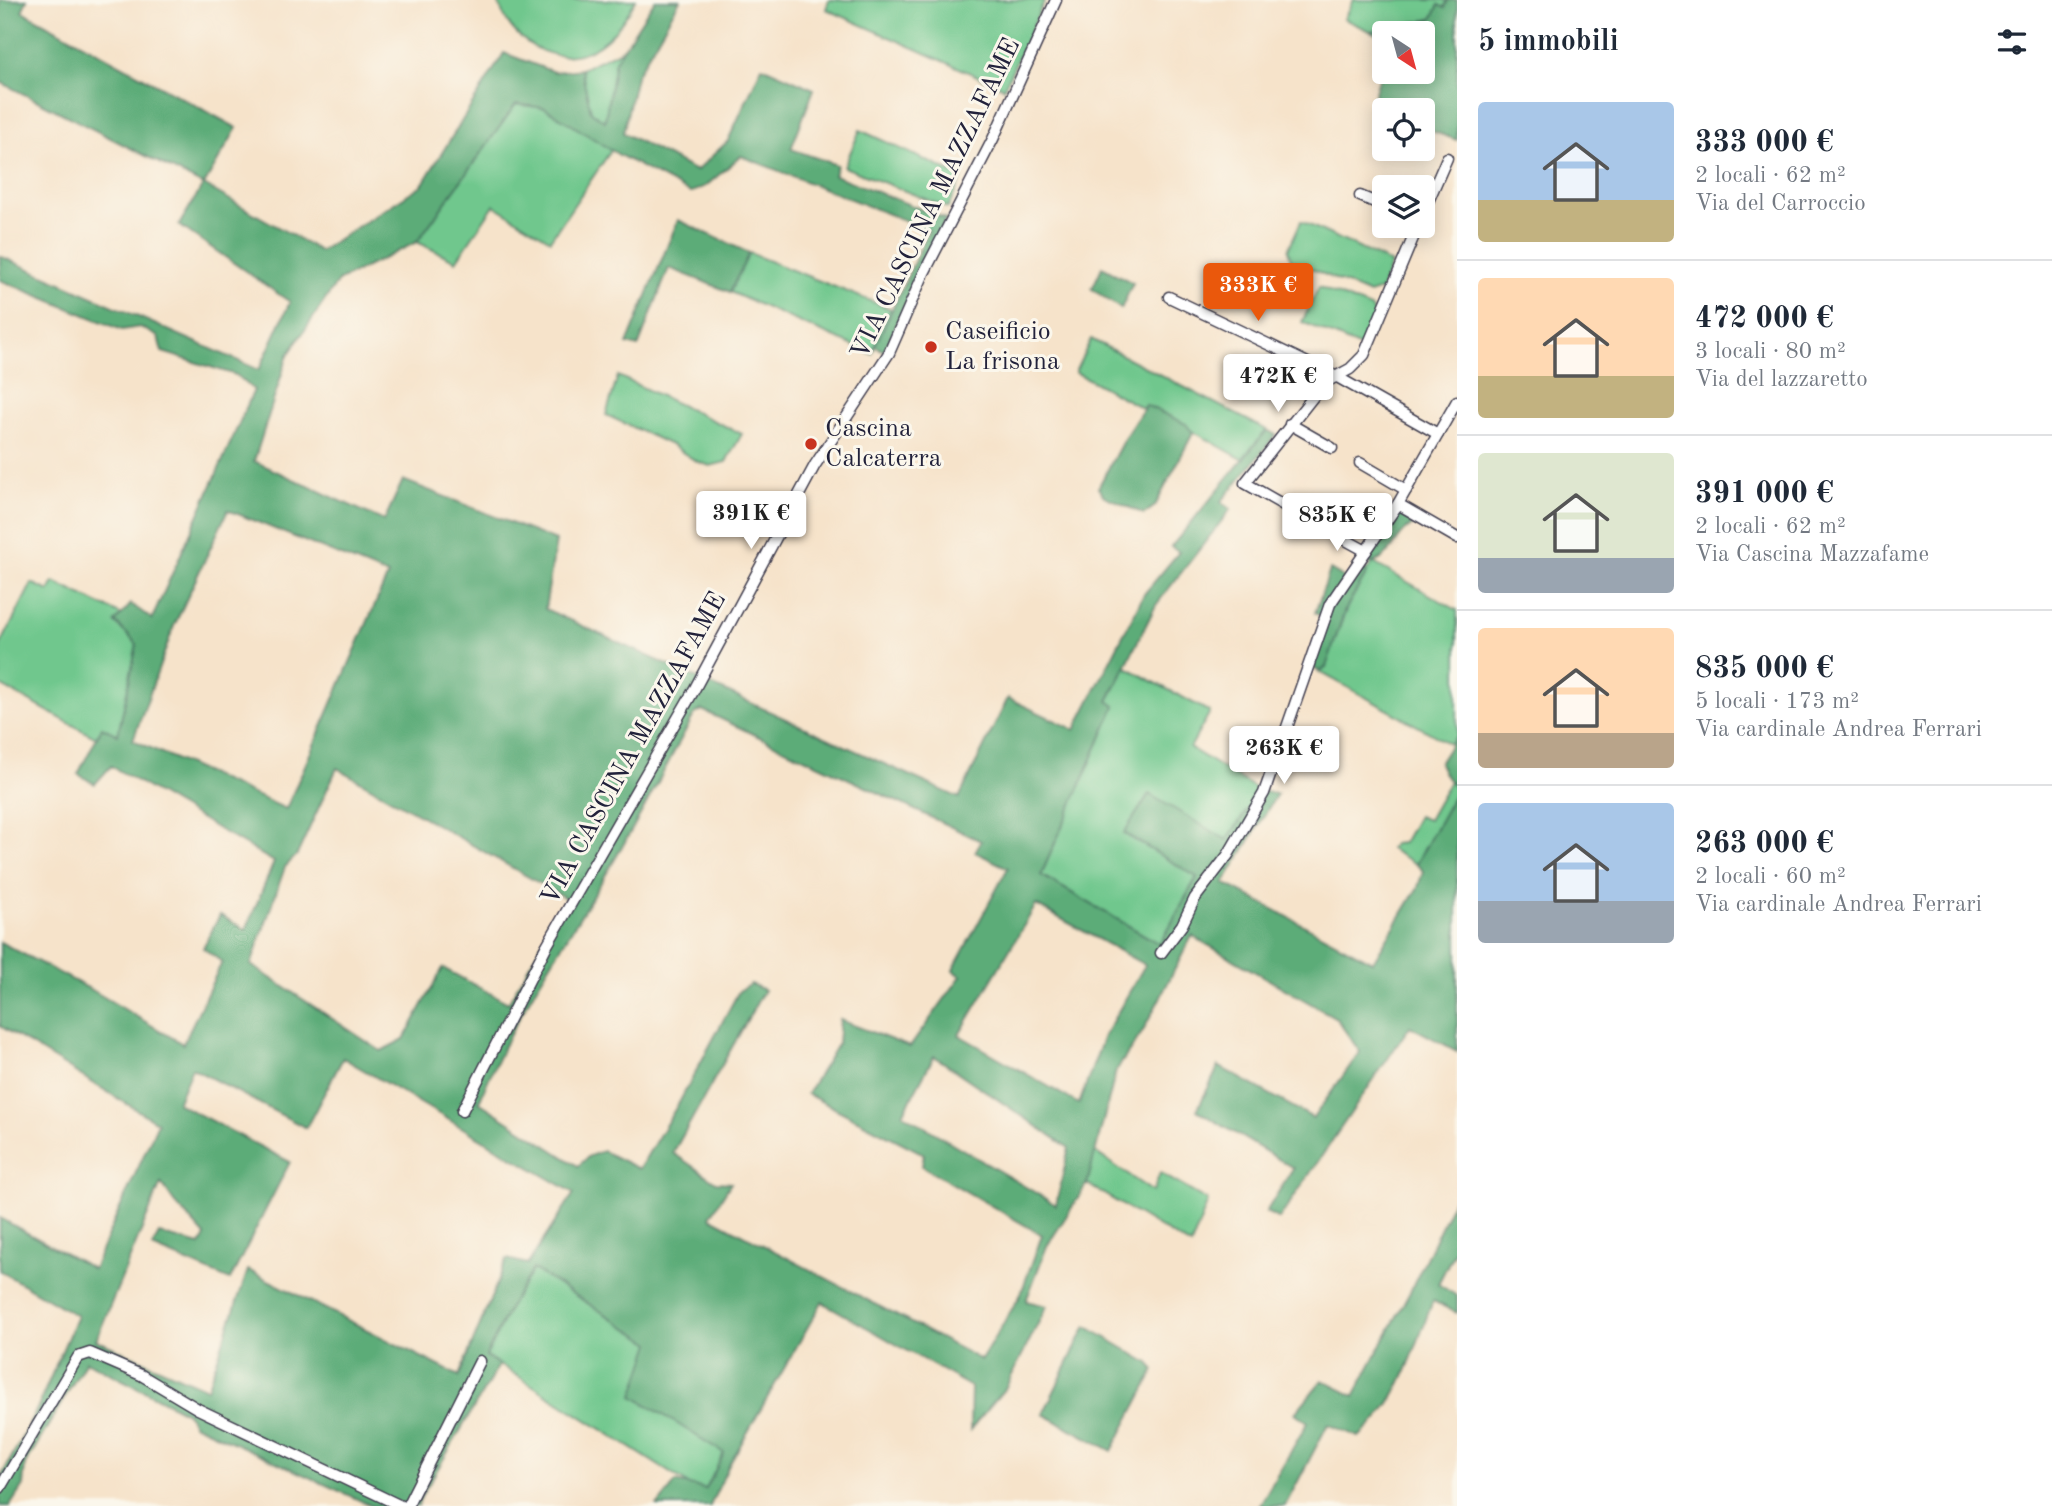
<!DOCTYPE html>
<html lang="it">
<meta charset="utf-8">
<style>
:root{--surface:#fff;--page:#f6f6f7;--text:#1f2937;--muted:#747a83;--line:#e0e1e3;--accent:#ea580c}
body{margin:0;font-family:"Old Standard TT",serif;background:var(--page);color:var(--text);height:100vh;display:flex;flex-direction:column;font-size:26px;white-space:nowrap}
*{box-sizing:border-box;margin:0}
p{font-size:23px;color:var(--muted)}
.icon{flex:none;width:38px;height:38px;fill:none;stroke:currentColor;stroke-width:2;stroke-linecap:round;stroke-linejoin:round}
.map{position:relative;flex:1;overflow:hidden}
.drawer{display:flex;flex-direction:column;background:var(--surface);width:595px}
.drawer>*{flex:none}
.needle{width:46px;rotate:144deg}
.buttons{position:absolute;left:1372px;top:21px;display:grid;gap:14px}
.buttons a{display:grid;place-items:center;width:63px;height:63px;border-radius:7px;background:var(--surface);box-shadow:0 4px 18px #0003;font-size:35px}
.price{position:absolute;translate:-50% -60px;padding:0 16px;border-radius:7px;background:#fff;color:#222;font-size:23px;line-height:46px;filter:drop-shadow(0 2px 4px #0008)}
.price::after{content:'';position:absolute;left:50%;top:42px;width:21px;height:16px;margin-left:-10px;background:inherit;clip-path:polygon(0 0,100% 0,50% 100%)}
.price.selected{background:var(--accent);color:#fff}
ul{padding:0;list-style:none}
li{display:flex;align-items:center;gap:21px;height:175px;padding:0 21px}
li+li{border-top:2px solid var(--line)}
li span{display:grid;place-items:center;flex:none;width:196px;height:140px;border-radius:7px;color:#555}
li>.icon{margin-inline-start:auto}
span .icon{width:84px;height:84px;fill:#fffc;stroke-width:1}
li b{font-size:30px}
h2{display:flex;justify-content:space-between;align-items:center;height:84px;padding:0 21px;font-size:30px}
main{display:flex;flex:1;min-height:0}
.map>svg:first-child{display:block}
</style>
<main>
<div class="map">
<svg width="1457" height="1506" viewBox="0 0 1457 1506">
<rect width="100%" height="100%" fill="#fbf7ec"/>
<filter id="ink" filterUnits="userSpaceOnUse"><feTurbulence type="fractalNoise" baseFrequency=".0143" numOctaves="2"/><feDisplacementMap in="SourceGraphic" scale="14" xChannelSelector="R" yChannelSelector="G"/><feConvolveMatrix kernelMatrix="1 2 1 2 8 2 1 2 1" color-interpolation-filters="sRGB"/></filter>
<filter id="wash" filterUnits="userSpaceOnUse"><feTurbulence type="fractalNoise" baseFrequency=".00686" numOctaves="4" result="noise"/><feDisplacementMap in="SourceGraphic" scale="28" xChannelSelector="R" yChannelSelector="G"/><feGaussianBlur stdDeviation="1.57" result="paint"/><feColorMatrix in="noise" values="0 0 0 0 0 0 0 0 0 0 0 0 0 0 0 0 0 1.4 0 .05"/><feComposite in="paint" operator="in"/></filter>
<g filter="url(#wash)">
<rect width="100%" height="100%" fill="#f6e3ca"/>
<g fill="#70c78d" stroke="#497464" stroke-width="2">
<path d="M 498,0 L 636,0 C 625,19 613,37 594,48 C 555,71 507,39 498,0 Z"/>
<path d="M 829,0 L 1045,0 L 1004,88 L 826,9 Z"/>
<path d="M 1353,0 L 1448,0 L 1444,8 L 1439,5 L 1432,19 L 1370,31 L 1344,19 Z"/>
<path d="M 623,49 L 615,61 L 605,121 L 591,112 L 581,69 Z"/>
<path d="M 516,104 L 545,108 L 612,149 L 550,240 L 494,205 L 456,261 L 417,242 Z"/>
<path d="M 860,130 L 962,177 L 948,208 L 844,167 Z"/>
<path d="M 1301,221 L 1391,263 L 1381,290 L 1369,294 L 1291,260 L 1288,250 Z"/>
<path d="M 749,253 L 891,309 L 872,354 L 730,292 Z"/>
<path d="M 1319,287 L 1371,308 L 1376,315 L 1360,347 L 1302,322 Z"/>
<path d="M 1091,339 L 1267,430 L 1242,459 L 1146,405 L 1142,408 L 1075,372 Z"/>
<path d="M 618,376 L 742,434 L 726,462 L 710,466 L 696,461 L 671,445 L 606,415 Z"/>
<path d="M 1374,563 L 1457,610 L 1457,735 L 1450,744 L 1320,672 L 1326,667 C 1334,643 1355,575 1374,563 Z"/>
<path d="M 54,582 L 122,615 L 115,623 L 137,644 L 118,736 L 102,727 L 96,738 L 0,685 L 0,646 L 32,583 L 49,591 Z"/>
<path d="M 1126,667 L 1210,712 L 1190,748 L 1260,791 L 1227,840 L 1148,795 L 1124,834 L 1197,877 L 1160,944 L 1041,875 L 1115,706 L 1108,701 Z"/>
<path d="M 1450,781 L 1457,790 L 1416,864 L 1390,849 L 1393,844 L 1403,843 L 1418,816 L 1428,820 Z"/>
<path d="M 1095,1152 L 1153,1192 L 1160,1173 L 1208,1201 L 1191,1246 L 1087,1184 Z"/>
<path d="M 533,1269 L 652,1343 L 634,1396 L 724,1453 L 706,1490 L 691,1486 L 486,1356 L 510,1306 Z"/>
</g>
<g fill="#5cac78" stroke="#3f675a" stroke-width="2" fill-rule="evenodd">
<path d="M 0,0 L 27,0 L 22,11 L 237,128 L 204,185 L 320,251 L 422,185 L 504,53 L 554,72 L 581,69 L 591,112 L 605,121 L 615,61 L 655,0 L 680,0 L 636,76 L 623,133 L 696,171 L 728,141 L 762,66 L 814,89 L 791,149 L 837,165 L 834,175 L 946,219 L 884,351 L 875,346 L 929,230 L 741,156 L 706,186 L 690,193 L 619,155 L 545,108 L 516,104 L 417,242 L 338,281 L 288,355 L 254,461 L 384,521 L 403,480 L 556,541 L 545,609 L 959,798 L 1008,698 L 1075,730 L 1144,594 L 1179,552 L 1171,547 L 1267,430 L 1276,435 L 1221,502 L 1231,509 L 1156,605 L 1108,701 L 1115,706 L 1041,875 L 1160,944 L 1197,877 L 1124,833 L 1149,794 L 1227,840 L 1260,791 L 1277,794 L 1224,883 L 1373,962 L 1418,887 L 1423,871 L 1416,864 L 1457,790 L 1457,1051 L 1410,1026 L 1279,1219 L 1266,1212 L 1293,1168 L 1197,1110 L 1216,1072 L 1218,1066 L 1313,1118 L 1360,1052 L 1336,1018 L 1192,936 L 1143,1031 L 1116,1071 L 1087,1184 L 1047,1246 L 1026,1301 L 1047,1306 L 1006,1387 L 970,1430 L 971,1387 L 822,1302 L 729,1465 L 710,1506 L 657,1506 L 676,1482 L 706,1489 L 724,1453 L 633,1396 L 651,1343 L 533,1269 L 510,1306 L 486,1356 L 499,1365 L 421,1497 L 418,1506 L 372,1506 L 193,1424 L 187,1413 L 86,1361 L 25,1465 L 23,1486 L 10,1506 L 0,1506 L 0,1479 L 37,1409 L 77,1316 L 0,1271 L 0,1218 L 93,1269 L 158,1123 L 0,1026 L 0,942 L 92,990 L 183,1044 L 222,962 L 203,948 L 220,915 L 246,930 L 274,862 L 111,766 L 95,784 L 78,774 L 102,727 L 118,735 L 137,644 L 115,622 L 131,604 L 152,619 L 254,390 L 236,375 L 162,352 L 158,337 L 140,327 L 122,330 L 0,280 L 0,256 L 259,370 L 290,302 L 179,225 L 203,185 L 0,82 ZM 228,510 L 388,575 L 286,809 L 133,740 L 174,626 ZM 702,710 L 981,841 L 975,852 L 1008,868 L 953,970 L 961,976 L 910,1047 L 840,1020 L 838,1043 L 807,1094 L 924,1154 L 922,1166 L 1042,1235 L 1020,1296 L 981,1360 L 710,1217 L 731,1183 L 716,1182 L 673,1153 L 764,990 L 751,984 L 739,991 L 680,1101 L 639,1169 L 603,1151 L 589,1156 L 578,1166 L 479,1102 C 510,1021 562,948 606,874 C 638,822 665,768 694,715 ZM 337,768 L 567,899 L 508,1003 L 443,968 L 404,1039 L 381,1051 L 251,965 L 285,867 L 297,855 ZM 1036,905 L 1145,965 L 1104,1036 L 1079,1104 L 959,1035 ZM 934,1056 L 1069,1148 L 1056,1205 L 903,1114 ZM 343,1058 L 574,1193 L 528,1264 L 507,1259 L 459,1376 L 248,1270 L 207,1389 L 96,1340 L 161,1183 L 174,1202 L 205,1236 L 200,1245 L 159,1234 L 152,1247 L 230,1280 L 290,1162 L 177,1103 L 192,1068 L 306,1128 Z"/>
<path d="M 1448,0 L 1457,0 L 1457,140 L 1423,128 L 1423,110 L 1384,110 L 1384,115 L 1369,110 L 1384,64 L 1384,72 L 1423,72 L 1423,33 L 1384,33 L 1384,38 L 1370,31 L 1432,19 L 1439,5 L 1445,8 Z"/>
<path d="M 678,220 L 749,253 L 730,292 L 669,268 L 638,347 L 627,344 Z"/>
<path d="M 1102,267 L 1133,283 L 1121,309 L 1092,289 Z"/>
<path d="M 1146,405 L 1186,424 L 1193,433 L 1155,506 L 1144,514 L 1104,496 L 1098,488 L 1126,435 Z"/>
<path d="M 1399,510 L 1420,519 C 1416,523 1411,526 1406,530 C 1393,541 1388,564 1367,563 L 1364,559 Z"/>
<path d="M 1361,566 L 1367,573 L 1345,610 L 1326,667 L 1320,672 L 1312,667 L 1327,620 L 1315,613 L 1330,570 L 1349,581 Z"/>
<path d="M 1457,735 L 1457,787 L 1445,776 L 1439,763 Z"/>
<path d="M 1457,1193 L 1457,1246 L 1438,1284 L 1457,1296 L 1457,1313 L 1433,1301 C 1412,1353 1403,1400 1359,1437 L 1328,1424 L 1285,1506 L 1259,1506 L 1308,1422 L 1295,1413 L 1322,1380 L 1354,1396 L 1411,1290 Z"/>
<path d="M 1086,1326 L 1149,1363 L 1155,1370 L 1112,1451 L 1043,1414 Z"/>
</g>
</g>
<g filter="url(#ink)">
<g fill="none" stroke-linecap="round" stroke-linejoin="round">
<defs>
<g id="minor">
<path d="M 1360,196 L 1384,206"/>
<path d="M 1423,213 L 1447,158"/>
<path d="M 1169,297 L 1339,378 L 1438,434"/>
<path d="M 1290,424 L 1332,448"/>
<path d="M 1360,463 L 1406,490"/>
<path d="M 1398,504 L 1457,538"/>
<path d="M 1301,515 L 1245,483 L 1324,383 L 1350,369 L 1364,355 L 1418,226"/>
<path d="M 1324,528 L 1366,551"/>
<path d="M 1161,953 L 1182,925 L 1195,898 L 1228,855 L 1264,793 L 1330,604 L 1398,504 L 1457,401"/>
<path d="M 462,1111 L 546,947 L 694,690 L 815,465 L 889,353 L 924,273 L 993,139 L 1056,0"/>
<path d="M 0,1488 L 78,1357 L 90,1353 L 141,1375 L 198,1409 L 401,1506"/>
<path d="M 407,1506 L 480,1361"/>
</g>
</defs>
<use href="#minor" stroke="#423f50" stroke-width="13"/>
<use href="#minor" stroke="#fff" stroke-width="10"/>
</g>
</g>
<g fill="#c8321e" stroke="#fbf7ec" stroke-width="2.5">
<circle cx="931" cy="347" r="7"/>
<circle cx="811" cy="444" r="7"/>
</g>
<g text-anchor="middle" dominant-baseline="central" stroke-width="6" stroke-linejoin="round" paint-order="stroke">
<g font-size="26" fill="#22223b" stroke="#fbf7ec">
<text transform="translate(936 199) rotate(-64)">VIA CASCINA MAZZAFAME</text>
<text transform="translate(634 749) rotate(-61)">VIA CASCINA MAZZAFAME</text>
</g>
<g font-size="26" fill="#22223b" stroke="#fbf7ec" text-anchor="start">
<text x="945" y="332">Caseificio<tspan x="945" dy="30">La frisona</tspan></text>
<text x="825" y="429">Cascina<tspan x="825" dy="30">Calcaterra</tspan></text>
</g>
</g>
</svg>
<div class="buttons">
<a><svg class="needle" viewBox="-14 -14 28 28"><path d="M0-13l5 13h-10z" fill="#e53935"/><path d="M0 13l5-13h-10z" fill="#747a83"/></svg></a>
<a><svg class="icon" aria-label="locate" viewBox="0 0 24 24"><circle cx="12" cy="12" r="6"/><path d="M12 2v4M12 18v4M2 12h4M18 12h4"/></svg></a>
<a><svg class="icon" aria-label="layers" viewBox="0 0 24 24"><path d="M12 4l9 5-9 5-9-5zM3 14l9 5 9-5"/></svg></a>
</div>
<b class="price selected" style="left:1258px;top:323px">333K €</b>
<b class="price" style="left:1278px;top:414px">472K €</b>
<b class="price" style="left:751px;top:551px">391K €</b>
<b class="price" style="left:1337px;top:553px">835K €</b>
<b class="price" style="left:1284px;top:786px">263K €</b>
</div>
<section class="drawer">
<h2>5 immobili<svg class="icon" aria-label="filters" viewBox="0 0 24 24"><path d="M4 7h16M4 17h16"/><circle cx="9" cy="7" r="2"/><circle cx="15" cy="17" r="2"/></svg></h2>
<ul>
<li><span style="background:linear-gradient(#a9c7e8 70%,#c2b280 0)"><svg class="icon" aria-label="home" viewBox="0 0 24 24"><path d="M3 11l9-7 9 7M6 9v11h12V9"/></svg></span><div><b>333 000 €</b><p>2 locali · 62 m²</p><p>Via del Carroccio</p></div></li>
<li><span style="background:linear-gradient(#ffd9b3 70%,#c2b280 0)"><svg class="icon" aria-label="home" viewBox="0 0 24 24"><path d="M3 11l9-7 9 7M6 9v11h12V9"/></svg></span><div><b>472 000 €</b><p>3 locali · 80 m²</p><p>Via del lazzaretto</p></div></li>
<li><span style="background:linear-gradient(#dfe7d0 75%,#9aa5b1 0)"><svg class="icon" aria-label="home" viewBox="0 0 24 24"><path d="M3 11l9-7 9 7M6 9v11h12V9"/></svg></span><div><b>391 000 €</b><p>2 locali · 62 m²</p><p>Via Cascina Mazzafame</p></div></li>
<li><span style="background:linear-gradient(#ffd9b3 75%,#b9a48a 0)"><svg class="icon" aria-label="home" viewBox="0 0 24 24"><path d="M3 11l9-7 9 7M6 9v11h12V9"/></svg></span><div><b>835 000 €</b><p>5 locali · 173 m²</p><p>Via cardinale Andrea Ferrari</p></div></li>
<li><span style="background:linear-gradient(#a9c7e8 70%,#9aa5b1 0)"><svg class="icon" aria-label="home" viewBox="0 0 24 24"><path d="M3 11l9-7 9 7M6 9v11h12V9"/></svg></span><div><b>263 000 €</b><p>2 locali · 60 m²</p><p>Via cardinale Andrea Ferrari</p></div></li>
</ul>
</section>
</main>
